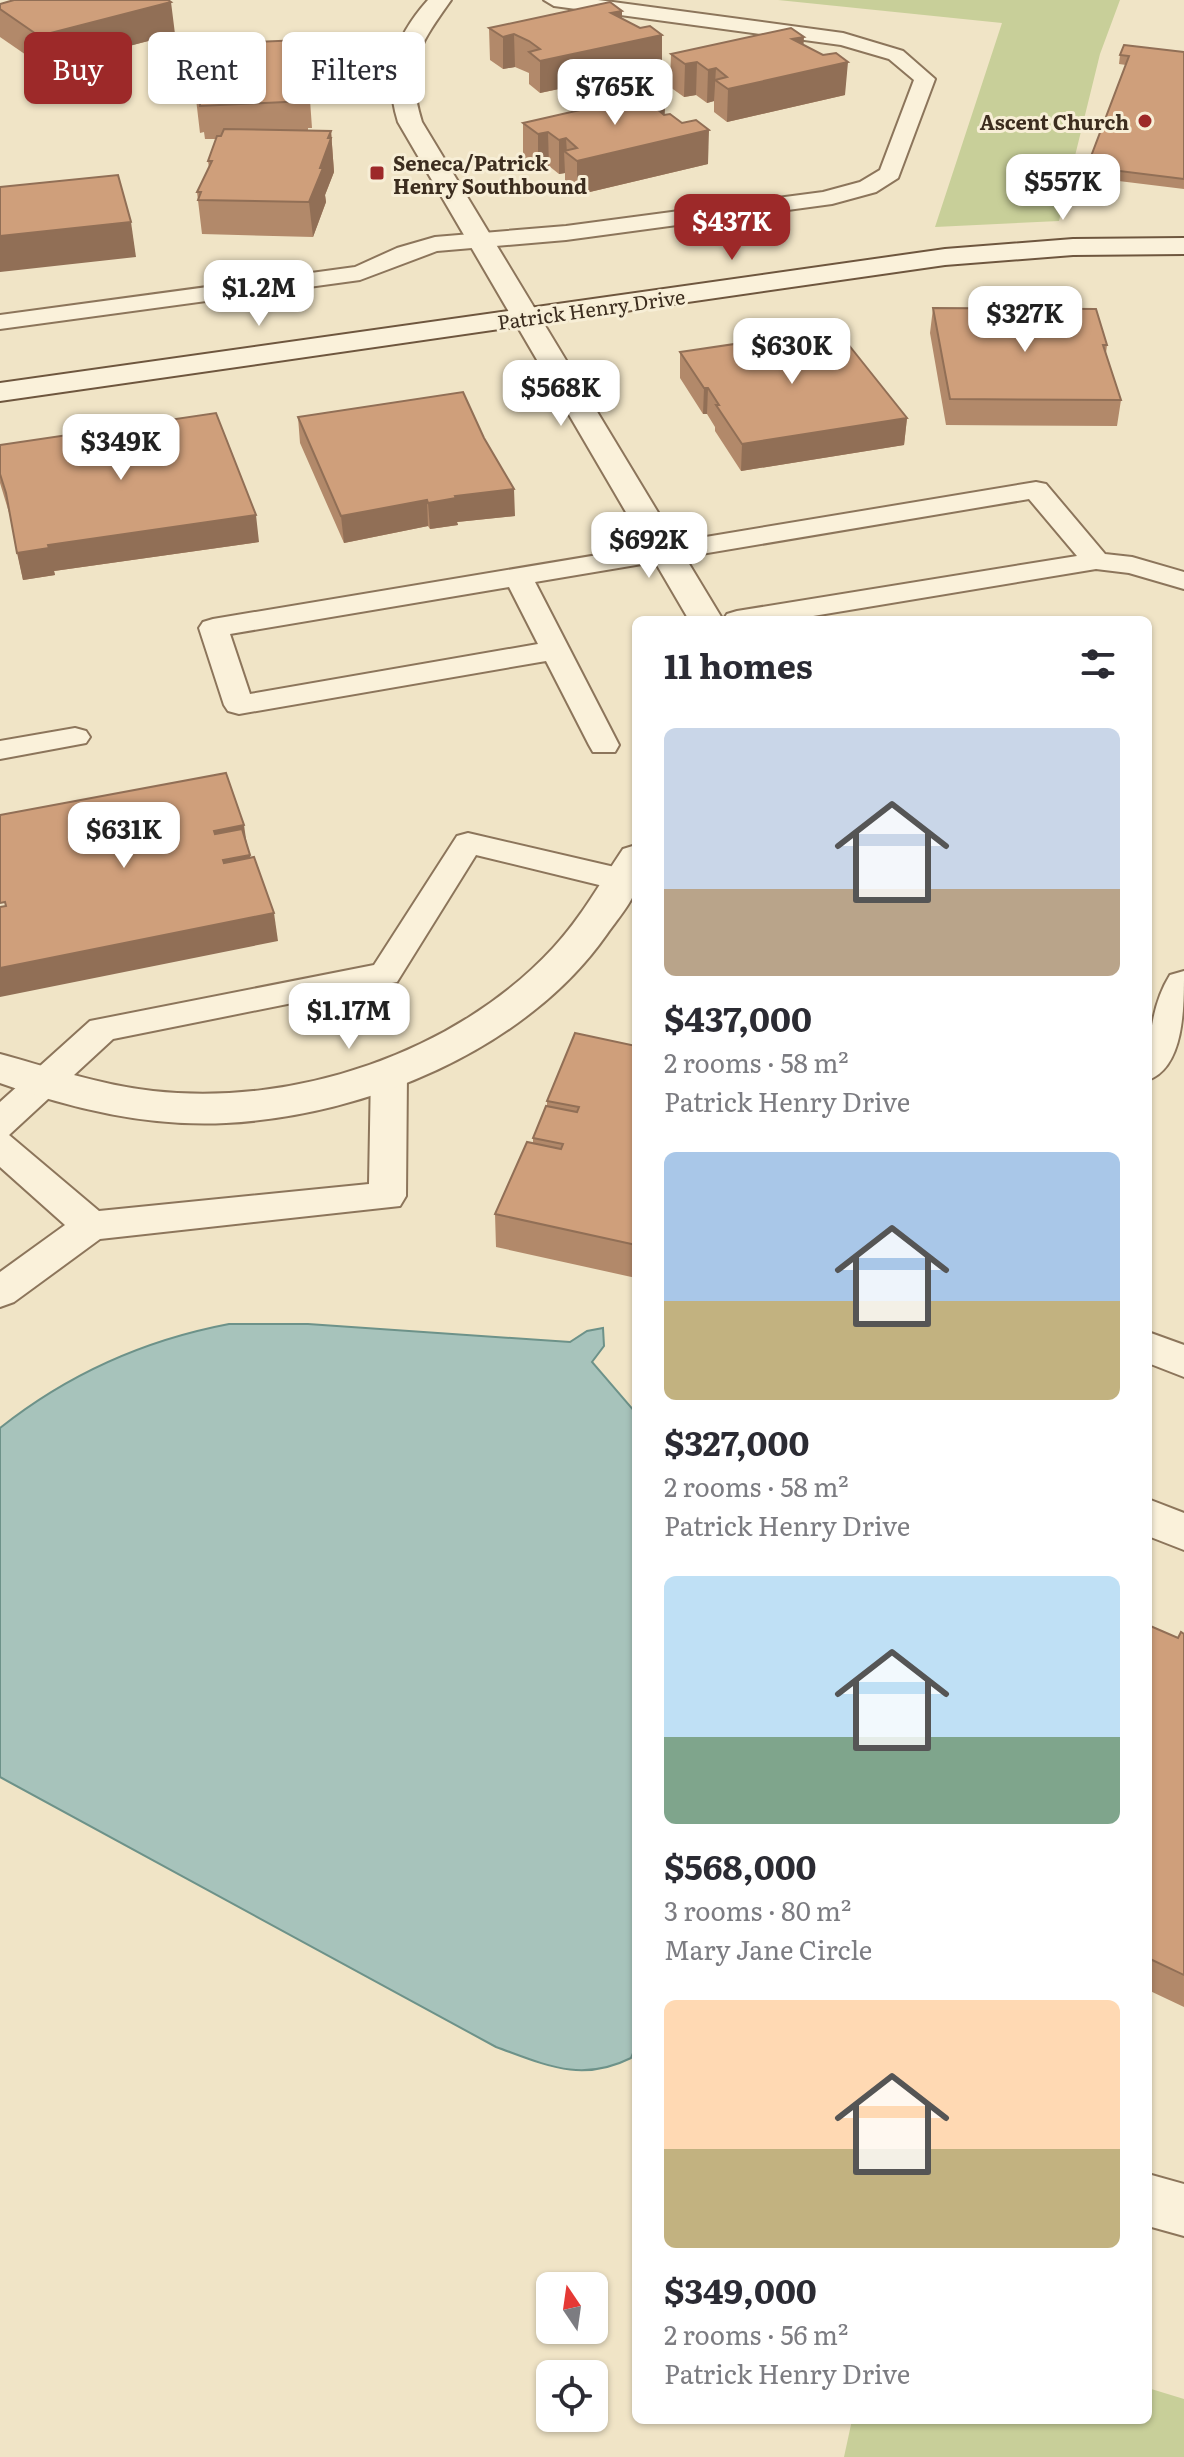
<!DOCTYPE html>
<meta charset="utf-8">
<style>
:root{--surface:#fff;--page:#f7f7f7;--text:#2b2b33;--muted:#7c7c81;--accent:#9d2929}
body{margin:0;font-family:Literata,serif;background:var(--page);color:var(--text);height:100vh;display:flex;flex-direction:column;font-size:30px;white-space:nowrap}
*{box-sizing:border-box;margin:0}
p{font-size:26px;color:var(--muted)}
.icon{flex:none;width:44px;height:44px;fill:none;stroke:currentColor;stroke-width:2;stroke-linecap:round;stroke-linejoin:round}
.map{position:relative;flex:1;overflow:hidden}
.details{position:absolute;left:632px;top:616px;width:520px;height:1808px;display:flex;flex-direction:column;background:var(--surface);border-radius:12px;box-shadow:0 2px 6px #0004}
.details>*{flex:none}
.hud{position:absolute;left:24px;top:32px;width:488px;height:72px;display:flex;gap:16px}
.needle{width:52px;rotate:347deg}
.controls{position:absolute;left:536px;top:2272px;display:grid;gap:16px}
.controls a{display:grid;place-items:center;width:72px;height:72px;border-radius:12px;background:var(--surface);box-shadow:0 2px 6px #0004;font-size:40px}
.price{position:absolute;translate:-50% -68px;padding:0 18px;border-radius:16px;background:#fff;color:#222;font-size:26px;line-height:52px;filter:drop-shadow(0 2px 4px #0008)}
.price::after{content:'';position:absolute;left:50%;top:48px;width:24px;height:18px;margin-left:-12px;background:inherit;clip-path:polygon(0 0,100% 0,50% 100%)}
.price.selected{background:var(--accent);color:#fff}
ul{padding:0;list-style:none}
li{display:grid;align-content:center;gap:16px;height:424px;padding:0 32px}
li span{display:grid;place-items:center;height:248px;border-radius:12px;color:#555}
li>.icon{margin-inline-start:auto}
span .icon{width:144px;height:144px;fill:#fffc;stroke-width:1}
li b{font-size:34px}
h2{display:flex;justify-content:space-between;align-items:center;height:96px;padding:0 32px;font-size:34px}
.pill{padding:0 28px;border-radius:12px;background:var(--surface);box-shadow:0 2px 6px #0004;font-size:28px;line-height:72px}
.pill.selected{background:var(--accent);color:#fff}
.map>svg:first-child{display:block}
</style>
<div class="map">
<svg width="1184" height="2457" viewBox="0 0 1184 2457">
<rect width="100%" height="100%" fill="#f0e4c6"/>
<g fill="#c8cf99">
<path d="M 778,0 L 1120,0 L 1100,54 L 1059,221 L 935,227 L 1002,23 Z"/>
<path d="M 1148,2388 L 1184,2399 L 1184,2457 L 844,2457 L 852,2420 L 1148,2420 Z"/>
</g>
<path fill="#a7c3bb" stroke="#6d9289" stroke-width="2" d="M 229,1324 L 308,1324 L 570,1342 L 587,1331 L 603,1328 L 604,1346 L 592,1362 L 636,1413 L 636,2046 L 631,2058 C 581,2083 546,2065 496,2047 L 0,1777 L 0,1428 C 68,1374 145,1340 229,1324 Z"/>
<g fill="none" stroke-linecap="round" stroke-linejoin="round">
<defs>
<g id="service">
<path d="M 544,0 L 598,0 L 843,33 L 903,51 L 935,79 L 898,178 L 876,192 L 832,204 L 566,240 L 437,251 L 360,280 L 0,329 L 0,315 L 355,267 L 397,248 L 435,237 L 566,226 L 823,192 L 860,182 L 880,170 L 914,80 L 889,59 L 841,45 L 554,6 Z"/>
<path d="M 1036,482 L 1046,484 L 1105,554 L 1132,557 L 1184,572 L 1184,589 L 1129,573 L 1096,569 L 789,620 L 723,620 L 727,614 L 737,611 L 1077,556 L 1029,499 L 535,582 L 619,745 L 615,752 L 593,752 L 589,745 L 546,661 L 239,714 L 228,711 L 224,705 L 199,628 L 203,622 L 213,619 ZM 509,587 L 538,644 L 250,694 L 230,634 Z"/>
<path d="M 75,728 L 86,731 L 90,737 L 86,743 L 0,759 L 0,741 Z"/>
<path d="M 468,833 L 636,872 L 636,894 L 476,855 L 397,982 L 113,1039 L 9,1135 L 99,1211 L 369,1184 L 371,1072 L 376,1063 L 389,1060 L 402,1063 L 407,1072 L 406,1196 L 400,1206 L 100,1239 L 14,1302 L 0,1307 L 0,1272 L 65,1225 L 0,1167 L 0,1102 L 90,1021 L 374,965 L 457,836 Z"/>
<path d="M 1148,1332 L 1184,1345 L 1184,1377 L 1148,1363 Z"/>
<path d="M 1148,1499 L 1184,1513 L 1184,1550 L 1148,1536 Z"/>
<path d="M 1148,2174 L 1184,2184 L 1184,2236 L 1148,2226 Z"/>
</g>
<g id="minor">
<path d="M 428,0 L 451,0 C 419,46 404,64 422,122 L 723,620 L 689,620 L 398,122 C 383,73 394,38 428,0 Z"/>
<path d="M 636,845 C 636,858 639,875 636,888 C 632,903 616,921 607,934 C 526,1050 365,1116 226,1123 C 149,1127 72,1109 0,1083 L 0,1054 C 51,1068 100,1085 153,1091 C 294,1107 456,1053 553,948 C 581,918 600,883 623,849 Z"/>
<path d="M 1184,971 C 1184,1009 1184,1067 1148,1080 C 1148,1046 1151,1005 1170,975 Z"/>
</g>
<path id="secondary" d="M 1184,238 L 1184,254 L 1073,255 L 945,265 L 0,401 L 0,383 L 945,249 L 1073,239 Z"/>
</defs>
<use href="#service" stroke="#8c755b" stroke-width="4"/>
<use href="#minor" stroke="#8c755b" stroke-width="4"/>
<use href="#secondary" stroke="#6e563e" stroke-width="4"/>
<use href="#service" fill="#faf1da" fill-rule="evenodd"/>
<use href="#minor" fill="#faf1da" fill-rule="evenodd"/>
<use href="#secondary" fill="#faf1da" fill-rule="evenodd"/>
</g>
<g fill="#b2896a">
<path d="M 0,4 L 175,34 L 45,68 L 0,37 Z"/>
<path d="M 622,19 L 662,67 L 540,93 L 529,84 L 529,73 L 515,67 L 503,69 L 490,60 L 489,28 Z"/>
<path d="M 302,40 L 308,72 L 312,128 L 308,128 L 308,131 L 331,131 L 334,172 L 325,195 L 326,202 L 313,237 L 202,234 L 197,192 L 209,168 L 208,161 L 216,139 L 205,139 L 204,132 L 200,133 L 196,99 L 197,73 Z"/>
<path d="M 804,45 L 845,95 L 727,122 L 714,112 L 714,101 L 707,103 L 696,95 L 684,97 L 670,87 L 671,54 Z"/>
<path d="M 1184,52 L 1184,189 L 1086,177 L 1087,167 L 1126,65 L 1119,64 L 1120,55 Z"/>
<path d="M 665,115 L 708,164 L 577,195 L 565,185 L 565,173 L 559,174 L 549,166 L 538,168 L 523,157 L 523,123 Z"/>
<path d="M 933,308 L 1107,345 L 1106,353 L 1121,400 L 1117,426 L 946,425 L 930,333 Z"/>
<path d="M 680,352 L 907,418 L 904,445 L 741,471 L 715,431 L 715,427 L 707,414 L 703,414 L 680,378 Z"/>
<path d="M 298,417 L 515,516 L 457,522 L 458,525 L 430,529 L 428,526 L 344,543 L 300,443 Z"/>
<path d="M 0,445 L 259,542 L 54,571 L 55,575 L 23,580 L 10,516 L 0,483 Z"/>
<path d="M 636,1046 L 636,1278 L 496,1247 L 495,1214 L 533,1143 L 533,1138 L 547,1106 L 547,1101 Z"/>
<path d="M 1148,1625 L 1178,1638 L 1184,1634 L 1184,2007 L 1148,1990 Z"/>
</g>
<g fill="#916f56">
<path d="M 171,2 L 175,34 L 45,68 L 39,36 Z"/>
<path d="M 622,11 L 622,43 L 611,13 Z"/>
<path d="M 514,34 L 515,67 L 503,69 L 503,37 Z"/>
<path d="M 662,35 L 662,67 L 540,93 L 540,61 Z"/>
<path d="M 804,37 L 802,69 L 792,39 Z"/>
<path d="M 697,62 L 696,95 L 684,97 L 685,64 Z"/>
<path d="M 848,62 L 845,95 L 727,122 L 728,89 Z"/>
<path d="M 716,68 L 714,101 L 707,103 L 708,70 Z"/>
<path d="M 665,106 L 664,139 L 656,108 Z"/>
<path d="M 709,130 L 708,164 L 577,195 L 577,161 Z"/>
<path d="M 331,131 L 334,172 L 325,195 L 326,202 L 313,237 L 309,202 Z"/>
<path d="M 548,132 L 549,166 L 538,168 L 538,134 Z"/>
<path d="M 566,138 L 567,153 L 564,151 L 565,173 L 559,174 L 559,140 Z"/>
<path d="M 131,222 L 136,257 L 0,272 L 0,236 Z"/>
<path d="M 704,388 L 708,388 L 707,414 L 703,414 Z"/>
<path d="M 907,418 L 904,445 L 741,471 L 742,444 Z"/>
<path d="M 514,489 L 515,516 L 457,522 L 458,525 L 430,529 L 428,503 L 455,496 Z"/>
<path d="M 427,500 L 428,526 L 344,543 L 341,516 Z"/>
<path d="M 256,515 L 259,542 L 54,571 L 55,575 L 23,580 L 17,553 L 48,545 Z"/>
<path d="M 244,825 L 248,853 L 218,859 L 214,831 Z"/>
<path d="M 250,855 L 254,883 L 227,888 L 223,860 Z"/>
<path d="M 274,913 L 278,941 L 0,997 L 0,968 Z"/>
</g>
<g fill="#cf9f7b" stroke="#916f56" stroke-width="2">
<path d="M 14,0 L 168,0 L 171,2 L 39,36 L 0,9 L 0,4 Z"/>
<path d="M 610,2 L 622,11 L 611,13 L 640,28 L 650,26 L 662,35 L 540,61 L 529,52 L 540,49 L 529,41 L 514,34 L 503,37 L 489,28 Z"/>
<path d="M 791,28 L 804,37 L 792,39 L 823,55 L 836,53 L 848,62 L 728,89 L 715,80 L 727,77 L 716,68 L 708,70 L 697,62 L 685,64 L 671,54 Z"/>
<path d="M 302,40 L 307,68 L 303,68 L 308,72 L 309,95 L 305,95 L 306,101 L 200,106 L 200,99 L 196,99 L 197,77 L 200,77 L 197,73 L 197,51 L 202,51 L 202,44 Z"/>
<path d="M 1124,45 L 1184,52 L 1184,179 L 1087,167 L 1129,56 L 1120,55 Z"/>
<path d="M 650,94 L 665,106 L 656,108 L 664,115 L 670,114 L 682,123 L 696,120 L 709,130 L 577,161 L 564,151 L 577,148 L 566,138 L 559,140 L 548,132 L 538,134 L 523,123 Z"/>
<path d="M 224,129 L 331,131 L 328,138 L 331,138 L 320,168 L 323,168 L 309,202 L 198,200 L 201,192 L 197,192 L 212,161 L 208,161 L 217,136 L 221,136 Z"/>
<path d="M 118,175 L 131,222 L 0,236 L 0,187 Z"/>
<path d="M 933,308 L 1096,309 L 1107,345 L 1103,345 L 1121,400 L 950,399 Z"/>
<path d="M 836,329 L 907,418 L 742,444 L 716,405 L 719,405 L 708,388 L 704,388 L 680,352 Z"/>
<path d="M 463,392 L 484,438 L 514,489 L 455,496 L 456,498 L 428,503 L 427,500 L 341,516 L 298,417 Z"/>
<path d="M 216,413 L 256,515 L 48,545 L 49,548 L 17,553 L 6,493 L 0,474 L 0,445 Z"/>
<path d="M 226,773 L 244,825 L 214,831 L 215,834 L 242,829 L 250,855 L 223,860 L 224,863 L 254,857 L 274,913 L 0,968 L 0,907 L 6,906 L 5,902 L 0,903 L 0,815 Z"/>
<path d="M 575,1033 L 636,1046 L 636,1245 L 495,1214 L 527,1142 L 561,1149 L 563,1144 L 533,1138 L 546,1106 L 577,1112 L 579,1107 L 547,1101 Z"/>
<path d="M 1148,1625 L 1178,1638 L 1181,1632 L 1184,1634 L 1184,1975 L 1148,1958 Z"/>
</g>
<g fill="#9d2929" stroke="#f7eed6" stroke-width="3">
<circle cx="1145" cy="121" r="8"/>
<rect x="369" y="165" width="16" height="16" rx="4"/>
</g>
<g text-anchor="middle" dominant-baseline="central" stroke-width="6" stroke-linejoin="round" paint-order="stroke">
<g font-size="20" font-weight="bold" fill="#3c2d1f" stroke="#f7eed6" text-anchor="end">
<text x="1129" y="121">Ascent Church</text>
<text x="393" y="162" text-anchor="start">Seneca/Patrick<tspan x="393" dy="23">Henry Southbound</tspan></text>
</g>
<g font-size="20" fill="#3c2d1f" stroke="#f7eed6">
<text transform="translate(591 308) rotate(-8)">Patrick Henry Drive</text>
</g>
</g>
</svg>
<div class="controls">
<a><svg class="needle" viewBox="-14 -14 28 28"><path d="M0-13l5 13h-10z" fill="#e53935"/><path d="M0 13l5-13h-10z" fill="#7c7c81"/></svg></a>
<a><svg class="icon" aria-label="locate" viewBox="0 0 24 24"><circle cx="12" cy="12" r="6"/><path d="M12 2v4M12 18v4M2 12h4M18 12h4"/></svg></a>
</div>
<b class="price" style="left:615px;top:127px">$765K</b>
<b class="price" style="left:1063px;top:222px">$557K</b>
<b class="price selected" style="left:732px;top:262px">$437K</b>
<b class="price" style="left:259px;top:328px">$1.2M</b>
<b class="price" style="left:1025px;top:354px">$327K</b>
<b class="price" style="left:792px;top:386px">$630K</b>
<b class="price" style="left:561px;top:428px">$568K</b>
<b class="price" style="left:121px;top:482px">$349K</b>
<b class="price" style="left:649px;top:580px">$692K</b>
<b class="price" style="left:124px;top:870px">$631K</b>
<b class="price" style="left:349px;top:1051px">$1.17M</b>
<div class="hud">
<a class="pill selected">Buy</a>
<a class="pill">Rent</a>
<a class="pill">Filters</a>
</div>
<section class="details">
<h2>11 homes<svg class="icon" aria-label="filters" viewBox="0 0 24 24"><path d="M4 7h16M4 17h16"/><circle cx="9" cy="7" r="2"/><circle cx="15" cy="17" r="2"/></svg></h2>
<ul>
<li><span style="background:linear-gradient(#c9d6e8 65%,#b9a48a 0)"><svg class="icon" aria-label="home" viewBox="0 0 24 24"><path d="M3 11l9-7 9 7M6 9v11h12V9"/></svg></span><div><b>$437,000</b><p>2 rooms · 58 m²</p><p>Patrick Henry Drive</p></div></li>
<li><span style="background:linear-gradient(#a9c7e8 60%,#c2b280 0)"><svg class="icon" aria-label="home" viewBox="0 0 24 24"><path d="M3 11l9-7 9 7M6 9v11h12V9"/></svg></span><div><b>$327,000</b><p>2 rooms · 58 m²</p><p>Patrick Henry Drive</p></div></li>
<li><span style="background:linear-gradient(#bfe0f5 65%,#7fa58c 0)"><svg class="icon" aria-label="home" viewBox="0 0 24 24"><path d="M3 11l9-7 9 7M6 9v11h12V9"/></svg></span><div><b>$568,000</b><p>3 rooms · 80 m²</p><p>Mary Jane Circle</p></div></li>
<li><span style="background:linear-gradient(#ffd9b3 60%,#c2b280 0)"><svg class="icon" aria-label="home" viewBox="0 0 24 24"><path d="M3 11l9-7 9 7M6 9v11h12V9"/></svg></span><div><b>$349,000</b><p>2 rooms · 56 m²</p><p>Patrick Henry Drive</p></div></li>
</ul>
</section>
</div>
